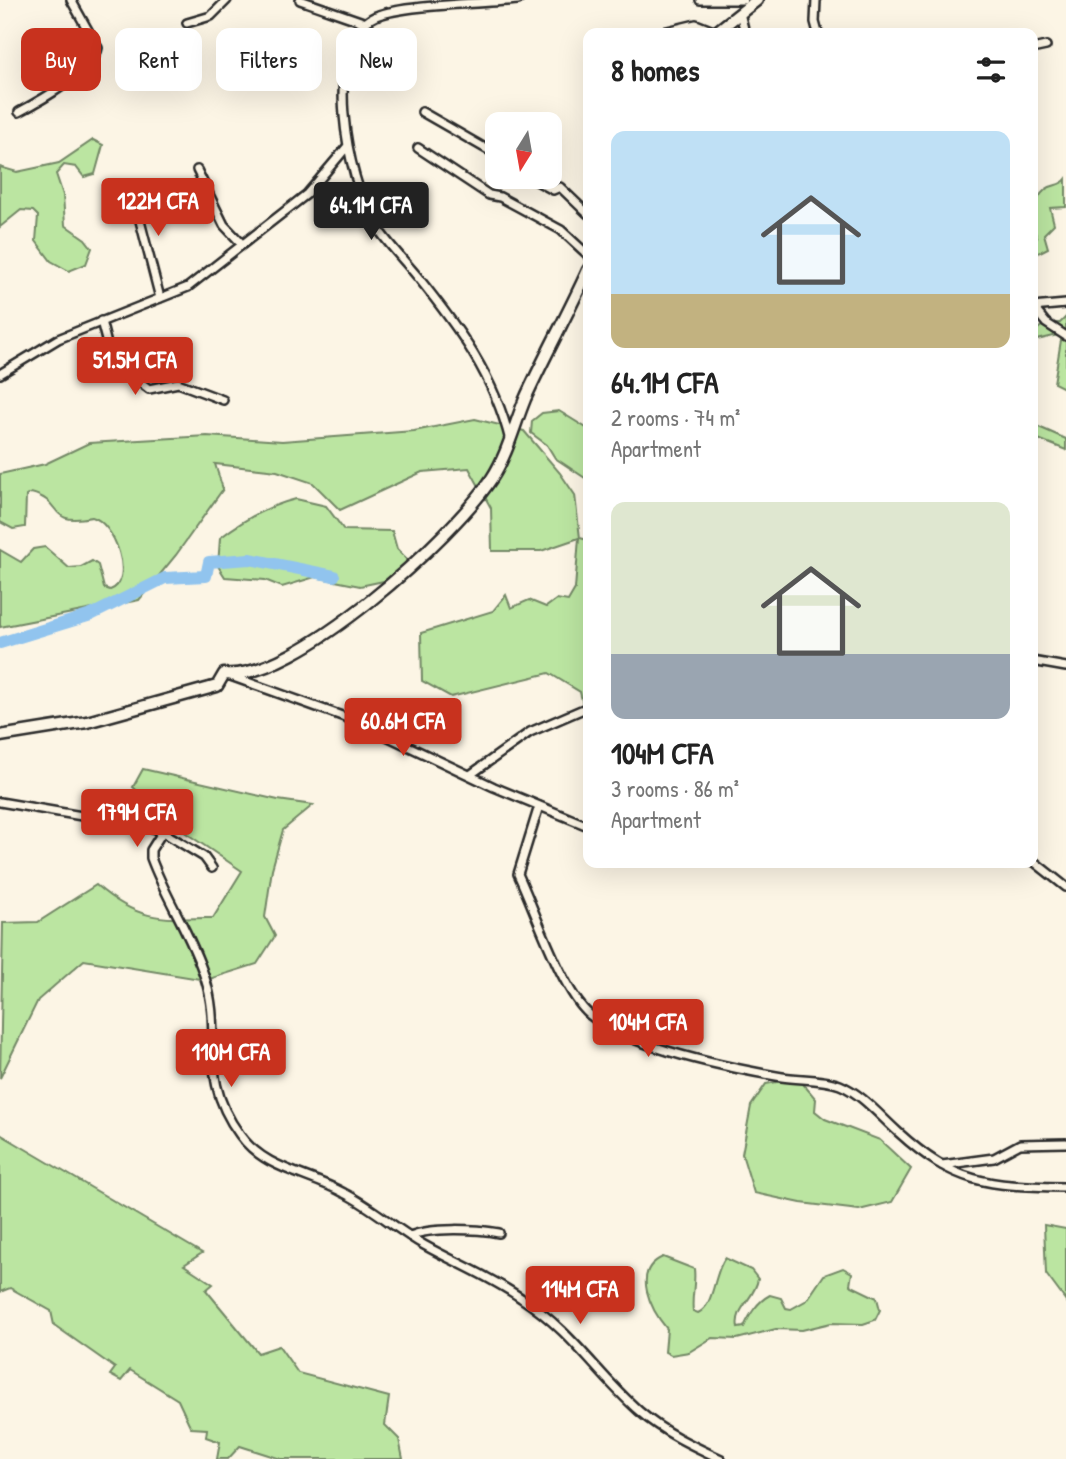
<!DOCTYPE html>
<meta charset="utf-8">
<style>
:root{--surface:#fff;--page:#f2f2f2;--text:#222;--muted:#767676;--accent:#c8321e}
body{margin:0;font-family:"Patrick Hand",sans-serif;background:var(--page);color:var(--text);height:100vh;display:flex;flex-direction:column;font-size:26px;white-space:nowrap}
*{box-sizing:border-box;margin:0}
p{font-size:23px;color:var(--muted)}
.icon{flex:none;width:38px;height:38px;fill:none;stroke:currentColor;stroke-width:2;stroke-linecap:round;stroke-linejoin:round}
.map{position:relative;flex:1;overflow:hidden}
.sheet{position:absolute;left:583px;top:28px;width:455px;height:840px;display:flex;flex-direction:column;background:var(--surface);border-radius:14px;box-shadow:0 7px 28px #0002}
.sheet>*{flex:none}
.banner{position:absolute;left:21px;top:28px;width:457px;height:63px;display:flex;gap:14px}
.needle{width:46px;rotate:191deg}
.fabs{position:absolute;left:485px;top:112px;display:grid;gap:14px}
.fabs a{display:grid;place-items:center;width:77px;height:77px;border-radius:14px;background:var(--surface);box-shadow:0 7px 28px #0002;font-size:35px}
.price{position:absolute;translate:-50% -60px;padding:0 16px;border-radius:7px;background:var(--accent);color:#fff;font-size:23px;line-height:46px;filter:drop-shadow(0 2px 4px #0008)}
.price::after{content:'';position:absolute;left:50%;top:42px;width:21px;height:16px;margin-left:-10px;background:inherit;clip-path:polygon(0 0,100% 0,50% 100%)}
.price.selected{background:#222;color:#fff}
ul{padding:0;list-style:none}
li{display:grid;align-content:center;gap:14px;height:371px;padding:0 28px}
li span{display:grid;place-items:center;height:217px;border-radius:14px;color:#555}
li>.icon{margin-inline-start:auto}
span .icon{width:126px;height:126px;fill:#fffc;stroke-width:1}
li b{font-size:30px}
h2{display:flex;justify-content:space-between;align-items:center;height:84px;padding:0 28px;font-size:30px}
.pill{padding:0 24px;border-radius:14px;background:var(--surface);box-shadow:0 7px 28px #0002;font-size:24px;line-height:63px}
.pill.selected{background:var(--accent);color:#fff}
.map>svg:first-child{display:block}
</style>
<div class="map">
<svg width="1066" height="1459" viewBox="0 0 1066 1459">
<rect width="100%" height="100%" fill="#fcf5e5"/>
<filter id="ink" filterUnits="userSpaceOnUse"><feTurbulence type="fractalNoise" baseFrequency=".0143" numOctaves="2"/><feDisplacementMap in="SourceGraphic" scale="14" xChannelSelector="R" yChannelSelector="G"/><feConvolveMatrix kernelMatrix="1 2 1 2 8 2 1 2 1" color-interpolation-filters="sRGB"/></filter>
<g filter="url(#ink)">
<g fill="#bbe5a1" stroke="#738866" stroke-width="2">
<path d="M 93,140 L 103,145 L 95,174 L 84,177 L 76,167 L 64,165 L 56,174 L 63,195 L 65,225 L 85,239 L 92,248 L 86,264 L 69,271 L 51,261 L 36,241 L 38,216 L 33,211 L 21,210 L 0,227 L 0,167 L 17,172 L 59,163 Z"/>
<path d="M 1066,179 L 1066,207 L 1050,208 L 1054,224 L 1044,234 L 1048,248 L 1036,254 L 1033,268 L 1033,238 L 1037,237 C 1029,221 1032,201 1046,189 C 1053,184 1061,186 1066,179 Z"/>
<path d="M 1066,317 L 1066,389 L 1054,383 L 1062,334 L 1033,341 L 1032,333 L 1046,323 L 1060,323 Z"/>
<path d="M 559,411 L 588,429 L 588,480 L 555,458 L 547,445 L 531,433 L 532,421 L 542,413 Z"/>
<path d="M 475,419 L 524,431 L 560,473 L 575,495 L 580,538 L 588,540 L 588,726 L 580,692 L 549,673 L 451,697 L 422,681 L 421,633 L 493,611 L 506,595 L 511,608 L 529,600 L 546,607 L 557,599 L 568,601 L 575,589 L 579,538 L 541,551 L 492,551 L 491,508 L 469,468 L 422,472 L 340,510 L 313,483 L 277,471 L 215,464 L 223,489 L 176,555 L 139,600 L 0,627 L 0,550 L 21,562 L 33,549 L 45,547 L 69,568 L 81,567 L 92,561 L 98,565 L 104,588 L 110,590 C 136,581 114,522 92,517 C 45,526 66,502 31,493 L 26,496 L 25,527 L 13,529 L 0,522 L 0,474 L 45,464 L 89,443 L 207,436 L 282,441 L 414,431 Z"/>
<path d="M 1032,424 L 1066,439 L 1066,450 L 1033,437 Z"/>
<path d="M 296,499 L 326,506 L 344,530 L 392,531 L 397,549 L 406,558 L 406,566 L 393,579 L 360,586 L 315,577 L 282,587 L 265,580 L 225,577 L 218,566 L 220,538 C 243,520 267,506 296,499 Z"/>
<path d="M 143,769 L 278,800 L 313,805 L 283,830 L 272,869 L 265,917 L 275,936 L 257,964 L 206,980 L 84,960 L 38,1000 L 0,1078 L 3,923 L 38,922 L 96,885 C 138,921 160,919 213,918 L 242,871 L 177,827 L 133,787 Z"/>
<path d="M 798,1078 L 816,1099 L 815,1111 L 825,1119 L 880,1140 L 911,1169 L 892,1202 L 859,1210 L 801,1203 L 754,1193 L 742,1154 L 751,1106 L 766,1084 Z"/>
<path d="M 0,1134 L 202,1253 L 184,1265 L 213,1284 L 206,1290 L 258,1353 L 279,1346 L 298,1373 L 389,1397 L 385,1425 L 399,1439 L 403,1459 L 281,1459 L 240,1446 L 228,1459 L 217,1459 L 220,1442 L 206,1437 L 207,1429 L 191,1428 L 178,1400 L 130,1370 L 121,1381 L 110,1375 L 115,1368 L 54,1325 L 51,1311 L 10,1288 L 0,1292 Z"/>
<path d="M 1044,1225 L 1066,1229 L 1066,1301 L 1046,1274 Z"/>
<path d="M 663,1257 L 694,1269 C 696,1283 691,1297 693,1311 L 698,1313 C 715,1305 713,1274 725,1258 L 751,1270 L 758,1279 C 755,1299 734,1308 738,1328 L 744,1327 C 750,1314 757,1302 770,1295 L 781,1298 L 786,1308 L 791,1309 L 807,1300 L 824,1275 L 843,1268 L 852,1273 L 850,1285 L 877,1298 L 880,1310 L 875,1320 L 863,1324 L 831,1323 L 802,1330 L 776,1329 L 737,1339 L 712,1338 L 689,1352 L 671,1355 L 665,1352 L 667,1329 C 652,1311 630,1271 663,1257 Z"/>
</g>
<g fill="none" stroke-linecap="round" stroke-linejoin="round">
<path stroke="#91c4ee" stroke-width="12" d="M 0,643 L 91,615 L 165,578 L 206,576 L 209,562 L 250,559 L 334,576"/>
<defs>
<g id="minor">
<path d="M 300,0 L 366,23"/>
<path d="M 700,0 L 743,0"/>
<path d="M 816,0 L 815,22 L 818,33"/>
<path d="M 740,13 L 745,33"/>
<path d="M 187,23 L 211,16 L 227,0"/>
<path d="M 659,33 L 696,24 L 716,32"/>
<path d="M 1032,49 L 1046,46"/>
<path d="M 19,112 C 38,102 95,70 98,48 L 71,0"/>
<path d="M 422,112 L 497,155"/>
<path d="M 418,148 L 489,195 L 500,197 L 561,230 L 588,255"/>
<path d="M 197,170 L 224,225 L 242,244"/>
<path d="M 529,177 L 553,190 L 560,187 L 588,214"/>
<path d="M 131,186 L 160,298"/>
<path d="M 1032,307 L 1066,304"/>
<path d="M 1038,307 L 1037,312 L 1046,323 L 1066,336"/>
<path d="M 101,321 L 109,352 L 124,370 L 149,389 L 178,383 L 223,400"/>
<path d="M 0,374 L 58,339 L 188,287 L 307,194 L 346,148"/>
<path d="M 510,441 C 495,377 458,327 417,276 C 403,259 386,242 374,223 C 348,182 319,42 376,16 C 406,4 483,4 518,0"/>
<path d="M 1032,661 L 1066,667"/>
<path d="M 225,674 L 353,720 L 494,787 L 588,826"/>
<path d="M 470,775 L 530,732 L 588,707"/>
<path d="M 0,802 L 158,829 L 204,857 L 212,868"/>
<path d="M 539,806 L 518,874 C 535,910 562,992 590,1015 C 631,1048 730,1068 782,1077 C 800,1080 822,1078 840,1085 C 862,1094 880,1116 898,1132 C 955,1184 988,1186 1063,1187"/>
<path d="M 163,831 L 151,850 L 151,858 C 166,899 192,936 205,978 C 224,1036 196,1075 240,1135 C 265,1170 308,1173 344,1193 C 372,1207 396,1229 424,1245 C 456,1263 491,1277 521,1298 C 573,1332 596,1373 639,1411 C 663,1432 693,1446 721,1459"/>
<path d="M 1032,860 L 1066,887"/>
<path d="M 942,1165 L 994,1158 L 1020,1144 L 1066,1143"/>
<path d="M 410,1236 C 431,1227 476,1229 499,1233"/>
</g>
<g id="major">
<path d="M 715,33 L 757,0"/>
<path d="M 0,736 L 87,722 L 217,686 L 224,674 C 295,682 454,536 492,478 C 508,453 514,426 525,399 C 545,355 568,314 588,270"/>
</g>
</defs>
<use href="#minor" stroke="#2b2b2b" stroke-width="12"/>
<use href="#major" stroke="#2b2b2b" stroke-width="15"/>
<use href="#minor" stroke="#fcf5e5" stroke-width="7"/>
<use href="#major" stroke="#fcf5e5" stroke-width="10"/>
</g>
</g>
</svg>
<div class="fabs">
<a><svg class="needle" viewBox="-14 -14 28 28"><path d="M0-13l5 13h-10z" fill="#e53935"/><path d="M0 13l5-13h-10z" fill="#767676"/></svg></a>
</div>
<b class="price" style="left:158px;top:238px">122M CFA</b>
<b class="price selected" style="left:371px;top:242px">64.1M CFA</b>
<b class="price" style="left:135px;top:397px">51.5M CFA</b>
<b class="price" style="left:403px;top:758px">60.6M CFA</b>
<b class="price" style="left:137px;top:849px">179M CFA</b>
<b class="price" style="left:648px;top:1059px">104M CFA</b>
<b class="price" style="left:231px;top:1089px">110M CFA</b>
<b class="price" style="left:580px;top:1326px">114M CFA</b>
<div class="banner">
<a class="pill selected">Buy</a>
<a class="pill">Rent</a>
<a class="pill">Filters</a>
<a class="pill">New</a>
</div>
<section class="sheet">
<h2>8 homes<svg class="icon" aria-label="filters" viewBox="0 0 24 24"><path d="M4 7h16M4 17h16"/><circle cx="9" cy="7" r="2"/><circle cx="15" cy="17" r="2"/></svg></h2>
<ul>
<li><span style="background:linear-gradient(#bfe0f5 75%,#c2b280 0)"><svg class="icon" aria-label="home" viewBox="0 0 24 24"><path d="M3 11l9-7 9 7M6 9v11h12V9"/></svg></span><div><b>64.1M CFA</b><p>2 rooms · 74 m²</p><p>Apartment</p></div></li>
<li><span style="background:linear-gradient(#dfe7d0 70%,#9aa5b1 0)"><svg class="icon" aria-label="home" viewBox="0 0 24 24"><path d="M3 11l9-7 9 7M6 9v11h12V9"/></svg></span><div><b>104M CFA</b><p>3 rooms · 86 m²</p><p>Apartment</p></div></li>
</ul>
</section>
</div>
